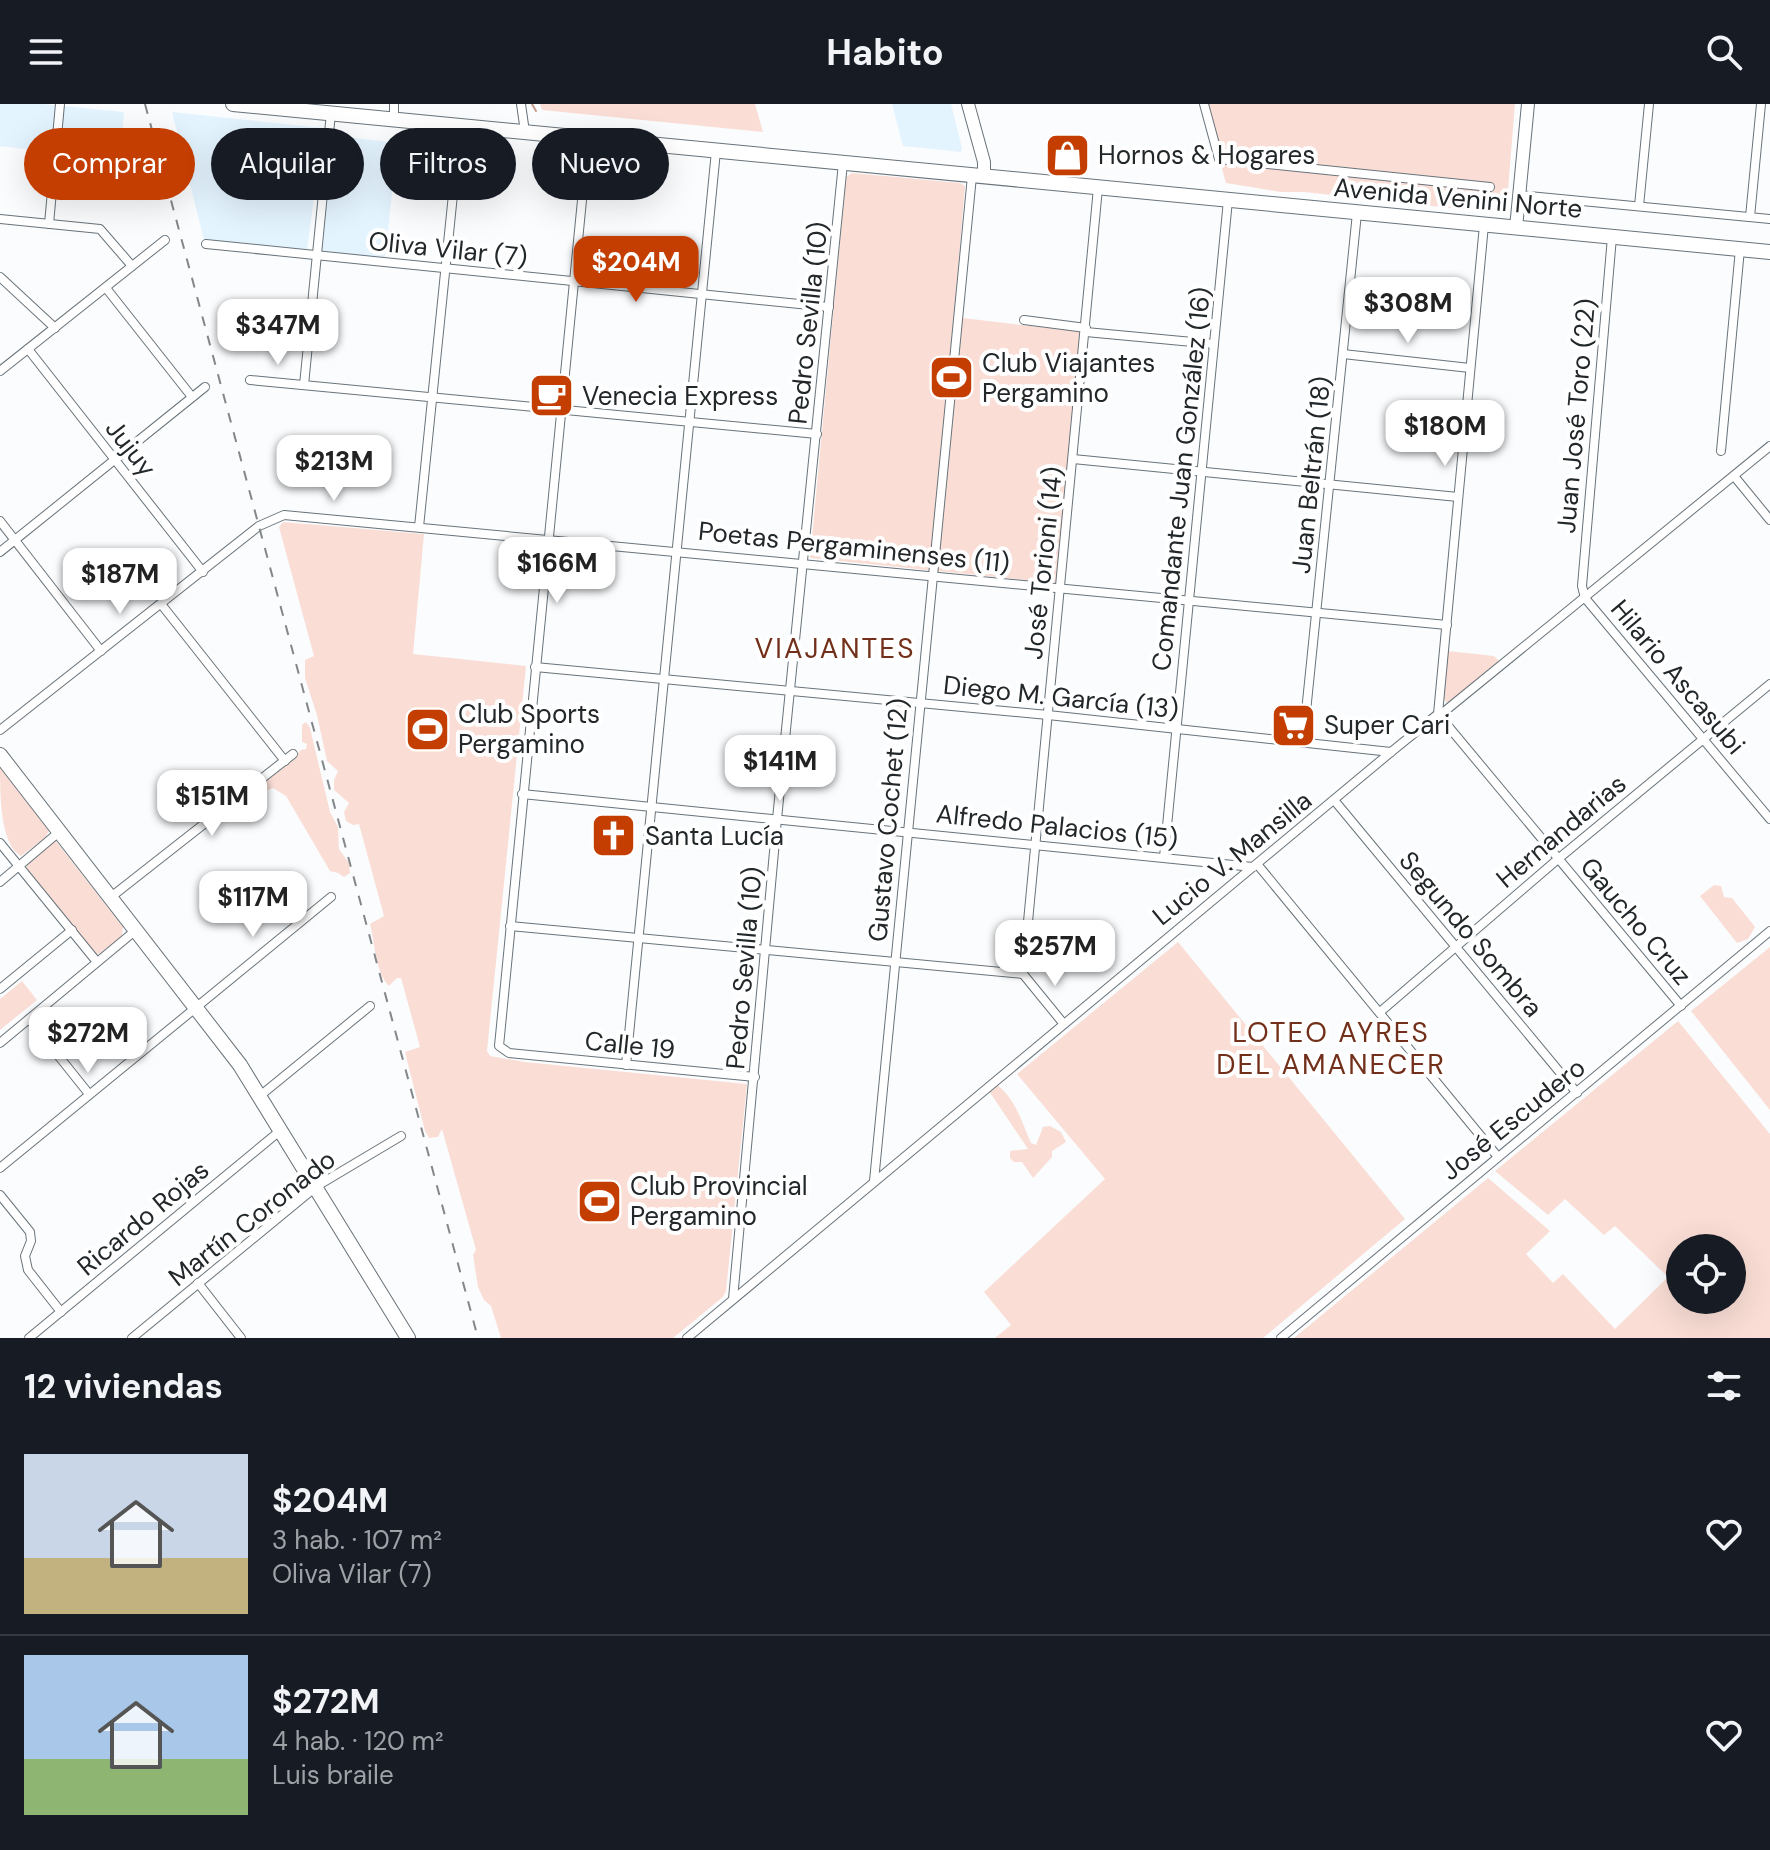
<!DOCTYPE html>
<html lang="es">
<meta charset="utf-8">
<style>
:root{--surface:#171b24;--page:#242831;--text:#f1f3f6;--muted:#9ea1a6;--line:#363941;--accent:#c43d01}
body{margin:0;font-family:"DM Sans",sans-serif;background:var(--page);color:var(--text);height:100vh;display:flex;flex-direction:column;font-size:30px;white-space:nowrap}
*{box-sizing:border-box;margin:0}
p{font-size:26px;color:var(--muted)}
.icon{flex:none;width:44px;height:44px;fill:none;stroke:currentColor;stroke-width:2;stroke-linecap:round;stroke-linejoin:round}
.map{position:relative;height:1234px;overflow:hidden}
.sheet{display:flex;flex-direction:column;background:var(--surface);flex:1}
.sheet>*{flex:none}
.top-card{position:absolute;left:24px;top:24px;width:800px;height:72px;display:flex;gap:16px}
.tools{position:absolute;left:1666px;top:1130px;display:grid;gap:16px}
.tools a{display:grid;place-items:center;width:80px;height:80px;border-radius:50%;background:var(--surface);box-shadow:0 8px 32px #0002;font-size:40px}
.price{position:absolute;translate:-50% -68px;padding:0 18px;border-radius:16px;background:#fff;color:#222;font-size:26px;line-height:52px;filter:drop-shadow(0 2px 4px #0008)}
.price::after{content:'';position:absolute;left:50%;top:48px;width:24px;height:18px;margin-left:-12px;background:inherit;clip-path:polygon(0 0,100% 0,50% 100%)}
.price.selected{background:var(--accent);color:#fff}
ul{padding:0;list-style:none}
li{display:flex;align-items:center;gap:24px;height:200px;padding:0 24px}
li+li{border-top:2px solid var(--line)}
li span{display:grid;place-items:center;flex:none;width:224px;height:160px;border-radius:0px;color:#555}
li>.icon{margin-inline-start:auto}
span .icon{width:96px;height:96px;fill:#fffc;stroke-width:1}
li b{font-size:34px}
h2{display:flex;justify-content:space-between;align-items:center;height:96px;padding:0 24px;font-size:34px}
.chip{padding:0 28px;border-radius:36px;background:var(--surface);box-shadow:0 8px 32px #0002;font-size:28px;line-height:72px}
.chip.selected{background:var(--accent);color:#fff}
header{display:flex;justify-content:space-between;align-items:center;height:104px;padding:0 24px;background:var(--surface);font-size:36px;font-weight:700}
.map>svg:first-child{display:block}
</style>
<header><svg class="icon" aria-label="menu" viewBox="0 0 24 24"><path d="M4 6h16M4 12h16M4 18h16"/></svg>Habito<svg class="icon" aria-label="search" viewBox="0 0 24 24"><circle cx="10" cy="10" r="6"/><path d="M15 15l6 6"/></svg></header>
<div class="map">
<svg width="1770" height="1234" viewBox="0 0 1770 1234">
<rect width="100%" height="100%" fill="#fafcfe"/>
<g fill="#e4f4ff">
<path d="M 0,0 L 43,0 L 124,8 L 118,76 L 56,69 L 58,49 L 0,42 Z"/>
<path d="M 892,0 L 951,0 L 962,44 L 961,48 L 903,42 Z"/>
<path d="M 172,8 L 323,24 L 307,146 L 204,136 Z"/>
<path d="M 331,31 L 397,39 L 385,157 L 318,150 Z"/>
</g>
<g fill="#faded6" fill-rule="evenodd">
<path d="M 540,0 L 755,0 L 763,28 L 542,6 Z"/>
<path d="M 1204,0 L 1515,0 L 1506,110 L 1304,88 L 1281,88 L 1226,79 Z"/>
<path d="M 852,69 L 960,79 L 965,82 L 954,213 L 1082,228 L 1056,479 L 810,454 L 846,73 Z"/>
<path d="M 283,418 L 424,430 L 413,550 L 526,562 L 487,947 L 490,952 L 525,958 L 747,980 L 726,1187 L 723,1193 L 673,1234 L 501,1234 L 491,1202 L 484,1196 L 478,1183 L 473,1151 L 476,1146 L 442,1025 L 438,1033 L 429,1034 L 425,1027 L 405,948 L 420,943 L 401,874 L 397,874 L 389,882 C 375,868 375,838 370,820 L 384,812 L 359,720 L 353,721 L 346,717 L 344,708 L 349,699 L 334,686 L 334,676 L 338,667 L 327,657 L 317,611 L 305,574 L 305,556 L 314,552 L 279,423 Z"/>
<path d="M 1448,547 L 1494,552 L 1499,557 L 1450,598 L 1446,598 L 1444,595 Z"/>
<path d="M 306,618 L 310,624 L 330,708 L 338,723 L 339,745 L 349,759 L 350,769 L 344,773 L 338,769 L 330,767 L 286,692 L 273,684 L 259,689 L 238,710 L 234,712 L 229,706 C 246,690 264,675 283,662 L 286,662 L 301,646 L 306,645 L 307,640 L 302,638 L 302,621 Z"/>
<path d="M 0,663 L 49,727 L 45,734 L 21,752 C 0,741 0,690 0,663 Z"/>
<path d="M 55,736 L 123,823 L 122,832 L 99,850 L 94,849 L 27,765 L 27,758 Z"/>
<path d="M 1714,781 L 1721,782 L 1724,793 L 1732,794 L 1755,823 L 1748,835 L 1737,839 L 1700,792 Z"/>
<path d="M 1178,838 L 1405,1115 L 1263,1234 L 995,1234 L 1011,1221 L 984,1188 L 1105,1075 L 1017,970 Z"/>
<path d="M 1770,843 L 1770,1006 L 1691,907 Z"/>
<path d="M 22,877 L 37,896 L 0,926 L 0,895 Z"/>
<path d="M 1678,917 L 1770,1030 L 1770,1234 L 1294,1234 L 1488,1074 L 1550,1127 L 1526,1150 L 1553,1179 L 1563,1170 L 1615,1225 L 1668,1173 L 1615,1122 L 1604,1131 L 1565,1095 L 1548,1111 L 1495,1067 ZM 1680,1144 L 1732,1144 L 1732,1196 L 1680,1196 Z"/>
<path d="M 997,981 C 1016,995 1022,1019 1031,1039 L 1036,1041 L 1043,1023 L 1050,1022 L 1061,1028 L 1066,1038 L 1052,1047 L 1052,1053 L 1033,1074 L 1022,1058 L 1014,1058 L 1010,1054 L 1010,1047 L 1028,1045 L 989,987 Z"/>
</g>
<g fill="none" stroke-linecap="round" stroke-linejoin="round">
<path stroke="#c59b8e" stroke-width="2" d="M 532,0 L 536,7"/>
<defs>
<g id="minor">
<path d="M 521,0 L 525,28"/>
<path d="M 1204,0 L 1219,55 L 1490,83"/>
<path d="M 394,15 L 394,0"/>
<path d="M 588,35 L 499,942 L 509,949 L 755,973"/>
<path d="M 1519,91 L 1770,115"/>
<path d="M 1639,102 L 1649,0"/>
<path d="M 1750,113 L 1761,0"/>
<path d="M 0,115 L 100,125 L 132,162"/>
<path d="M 49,120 L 60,0"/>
<path d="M 1484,121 L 1438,610 L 1681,902"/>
<path d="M 1612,133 L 1582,482 L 1585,494 L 1770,715"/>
<path d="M 206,140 L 829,203"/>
<path d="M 0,173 L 55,224"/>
<path d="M 106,184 L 192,293"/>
<path d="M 1024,216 L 1086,224"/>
<path d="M 1086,228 L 1214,240"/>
<path d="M 28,245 L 203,468"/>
<path d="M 1343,250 L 1470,264"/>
<path d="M 0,267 L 165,136"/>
<path d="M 250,276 L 817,330"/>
<path d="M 304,281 L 331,9"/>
<path d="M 1721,347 L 1740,145"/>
<path d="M 1073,355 L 1458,393"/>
<path d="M 1734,372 L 1770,416"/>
<path d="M 0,417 L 101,547"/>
<path d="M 419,423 L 460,22"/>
<path d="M 0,448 L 205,283"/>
<path d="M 161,500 L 285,657"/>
<path d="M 535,563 L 1048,611 L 1391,648"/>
<path d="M 0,626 L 259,422 L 284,411 L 1447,521"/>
<path d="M 1303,637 L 1357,109"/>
<path d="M 522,690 L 1253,763"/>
<path d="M 1334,696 L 1577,989"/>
<path d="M 0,739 L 97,858"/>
<path d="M 1164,753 L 1228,96"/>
<path d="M 1257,760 L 1498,1053"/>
<path d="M 0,778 L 59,728"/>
<path d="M 111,793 L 293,650"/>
<path d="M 510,822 L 1023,870"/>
<path d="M 0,885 L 72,826"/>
<path d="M 1380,908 L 1558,755 L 1770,580"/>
<path d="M 29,915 L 89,990"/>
<path d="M 1063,919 L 1023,870 L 1098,84"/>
<path d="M 0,939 L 136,826"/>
<path d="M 626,961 L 716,47"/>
<path d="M 261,991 L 370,902"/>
<path d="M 0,1064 L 331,793"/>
<path d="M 874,1077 L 972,72"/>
<path d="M 0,1091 L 30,1128 L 31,1137 L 25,1152 L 28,1166 L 61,1208"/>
<path d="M 198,1179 L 241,1234"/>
<path d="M 733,1195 L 777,715 L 843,59"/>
<path d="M 29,1234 L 281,1026"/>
<path d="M 132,1234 L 317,1082 L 401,1032"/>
<path d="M 687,1234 L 1391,648 L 1438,610 L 1445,607 L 1770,342"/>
<path d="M 1281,1234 L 1770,827"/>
</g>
<g id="secondary">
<path d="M 968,0 L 984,58 L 984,73"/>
<path d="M 1516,124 L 1528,0"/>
</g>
<path id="primary" d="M 0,651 L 240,961 L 408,1234"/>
<path id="trunk" d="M 233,0 L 1770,148"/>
</defs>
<use href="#minor" stroke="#68737a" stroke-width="10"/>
<use href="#secondary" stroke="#68737a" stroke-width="14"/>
<use href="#primary" stroke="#68737a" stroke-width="16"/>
<use href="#trunk" stroke="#68737a" stroke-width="16"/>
<use href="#minor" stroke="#fff" stroke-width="8"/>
<use href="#secondary" stroke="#fff" stroke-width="12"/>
<use href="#primary" stroke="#fff" stroke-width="14"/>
<use href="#trunk" stroke="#fff" stroke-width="14"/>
<path stroke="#83878a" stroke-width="2" stroke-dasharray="10 10" stroke-linecap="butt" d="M 145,0 L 478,1234"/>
</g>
<defs>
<symbol id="shop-square" viewBox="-11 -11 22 22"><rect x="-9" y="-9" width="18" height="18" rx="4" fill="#c43d01" stroke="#fff"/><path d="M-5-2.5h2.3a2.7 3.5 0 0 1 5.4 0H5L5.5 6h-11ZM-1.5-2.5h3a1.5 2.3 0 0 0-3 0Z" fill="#fff"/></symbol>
<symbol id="stadium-square" viewBox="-11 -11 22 22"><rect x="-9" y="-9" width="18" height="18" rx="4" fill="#c43d01" stroke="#fff"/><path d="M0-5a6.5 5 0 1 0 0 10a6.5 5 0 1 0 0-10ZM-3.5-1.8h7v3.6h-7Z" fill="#fff"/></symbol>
<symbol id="cafe-square" viewBox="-11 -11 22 22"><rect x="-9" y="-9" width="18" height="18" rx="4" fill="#c43d01" stroke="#fff"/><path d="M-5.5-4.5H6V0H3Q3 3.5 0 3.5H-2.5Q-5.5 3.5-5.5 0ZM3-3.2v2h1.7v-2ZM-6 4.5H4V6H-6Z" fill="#fff"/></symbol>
<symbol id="supermarket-square" viewBox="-11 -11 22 22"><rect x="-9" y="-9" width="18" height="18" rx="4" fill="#c43d01" stroke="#fff"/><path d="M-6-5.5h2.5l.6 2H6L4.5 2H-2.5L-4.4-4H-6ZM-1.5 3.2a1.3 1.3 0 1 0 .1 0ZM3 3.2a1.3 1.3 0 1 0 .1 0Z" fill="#fff"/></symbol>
<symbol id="church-square" viewBox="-11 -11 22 22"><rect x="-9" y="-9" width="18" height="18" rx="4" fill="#c43d01" stroke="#fff"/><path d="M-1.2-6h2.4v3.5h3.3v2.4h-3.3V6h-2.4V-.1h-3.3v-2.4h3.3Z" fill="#fff"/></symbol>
</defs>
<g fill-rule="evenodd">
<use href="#shop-square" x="1042" y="26" width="51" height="51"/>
<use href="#stadium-square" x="926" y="248" width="51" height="51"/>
<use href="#cafe-square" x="526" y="266" width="51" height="51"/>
<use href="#supermarket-square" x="1268" y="596" width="51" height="51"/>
<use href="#stadium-square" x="402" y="600" width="51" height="51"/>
<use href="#church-square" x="588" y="706" width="51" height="51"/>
<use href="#stadium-square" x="574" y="1072" width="51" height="51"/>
</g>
<g text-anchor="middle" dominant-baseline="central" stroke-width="8" stroke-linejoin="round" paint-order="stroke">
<g font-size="26" fill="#22272a" stroke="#fff" text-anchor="start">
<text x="1098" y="51">Hornos &amp; Hogares</text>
<text x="982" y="259">Club Viajantes<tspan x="982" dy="30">Pergamino</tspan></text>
<text x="582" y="292">Venecia Express</text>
<text x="458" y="610">Club Sports<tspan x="458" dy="30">Pergamino</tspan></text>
<text x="1324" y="621">Super Cari</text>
<text x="645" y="732">Santa Lucía</text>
<text x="630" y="1082">Club Provincial<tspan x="630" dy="30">Pergamino</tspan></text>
</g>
<g font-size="26" fill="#22272a" stroke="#fff">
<text transform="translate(1458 94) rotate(5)">Avenida Venini Norte</text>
<text transform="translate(448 145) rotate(6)">Oliva Vilar (7)</text>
<text transform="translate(808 219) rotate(-84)">Pedro Sevilla (10)</text>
<text transform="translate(1576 312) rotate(-85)">Juan José Toro (22)</text>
<text transform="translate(131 344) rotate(52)">Jujuy</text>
<text transform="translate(1311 371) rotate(-84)">Juan Beltrán (18)</text>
<text transform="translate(1181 375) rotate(-84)">Comandante Juan González (16)</text>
<text transform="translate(854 443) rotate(6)">Poetas Pergaminenses (11)</text>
<text transform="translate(1043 459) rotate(-84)">José Torioni (14)</text>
<text transform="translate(1678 573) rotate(50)">Hilario Ascasubi</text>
<text transform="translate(1061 593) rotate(6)">Diego M. García (13)</text>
<text transform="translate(888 716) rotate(-85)">Gustavo Cochet (12)</text>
<text transform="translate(1057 722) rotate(6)">Alfredo Palacios (15)</text>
<text transform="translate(1561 727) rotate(-40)">Hernandarias</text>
<text transform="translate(1232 754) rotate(-39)">Lucio V. Mansilla</text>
<text transform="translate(1636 817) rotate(50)">Gaucho Cruz</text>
<text transform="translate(1471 830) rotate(50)">Segundo Sombra</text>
<text transform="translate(744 864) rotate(-85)">Pedro Sevilla (10)</text>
<text transform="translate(630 941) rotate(6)">Calle 19</text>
<text transform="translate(1513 1015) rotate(-39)">José Escudero</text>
<text transform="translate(143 1114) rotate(-40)">Ricardo Rojas</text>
<text transform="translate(252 1114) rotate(-38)">Martín Coronado</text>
</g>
<g font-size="28" letter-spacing="2" fill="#72301a" stroke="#fff">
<text x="835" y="544">VIAJANTES</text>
<text x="1331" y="928">LOTEO AYRES<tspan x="1331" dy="32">DEL AMANECER</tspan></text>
</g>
</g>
</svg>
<div class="tools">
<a><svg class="icon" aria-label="locate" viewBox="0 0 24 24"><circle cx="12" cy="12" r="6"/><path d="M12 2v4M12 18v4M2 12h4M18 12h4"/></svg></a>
</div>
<b class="price selected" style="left:636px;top:200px">$204M</b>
<b class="price" style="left:1408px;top:241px">$308M</b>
<b class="price" style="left:278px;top:263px">$347M</b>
<b class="price" style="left:1445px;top:364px">$180M</b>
<b class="price" style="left:334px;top:399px">$213M</b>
<b class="price" style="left:557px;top:501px">$166M</b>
<b class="price" style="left:120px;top:512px">$187M</b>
<b class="price" style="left:780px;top:699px">$141M</b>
<b class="price" style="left:212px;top:734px">$151M</b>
<b class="price" style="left:253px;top:835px">$117M</b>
<b class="price" style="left:1055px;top:884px">$257M</b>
<b class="price" style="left:88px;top:971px">$272M</b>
<div class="top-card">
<a class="chip selected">Comprar</a>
<a class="chip">Alquilar</a>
<a class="chip">Filtros</a>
<a class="chip">Nuevo</a>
</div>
</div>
<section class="sheet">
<h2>12 viviendas<svg class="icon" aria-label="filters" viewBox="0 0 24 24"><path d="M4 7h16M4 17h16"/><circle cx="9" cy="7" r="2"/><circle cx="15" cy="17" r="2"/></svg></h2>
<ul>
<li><span style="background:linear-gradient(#c9d6e8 65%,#c2b280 0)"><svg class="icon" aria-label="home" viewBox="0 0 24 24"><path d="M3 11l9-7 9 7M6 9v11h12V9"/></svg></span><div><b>$204M</b><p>3 hab. · 107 m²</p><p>Oliva Vilar (7)</p></div><svg class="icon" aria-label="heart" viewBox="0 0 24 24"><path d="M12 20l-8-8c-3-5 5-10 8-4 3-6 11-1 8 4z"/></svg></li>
<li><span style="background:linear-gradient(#a9c7e8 65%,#8fb573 0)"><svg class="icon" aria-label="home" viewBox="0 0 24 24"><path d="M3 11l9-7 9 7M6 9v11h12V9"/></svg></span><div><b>$272M</b><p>4 hab. · 120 m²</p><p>Luis braile</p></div><svg class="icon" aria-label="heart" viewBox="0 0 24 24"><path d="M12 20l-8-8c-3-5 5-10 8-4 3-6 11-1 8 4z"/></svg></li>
</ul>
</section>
